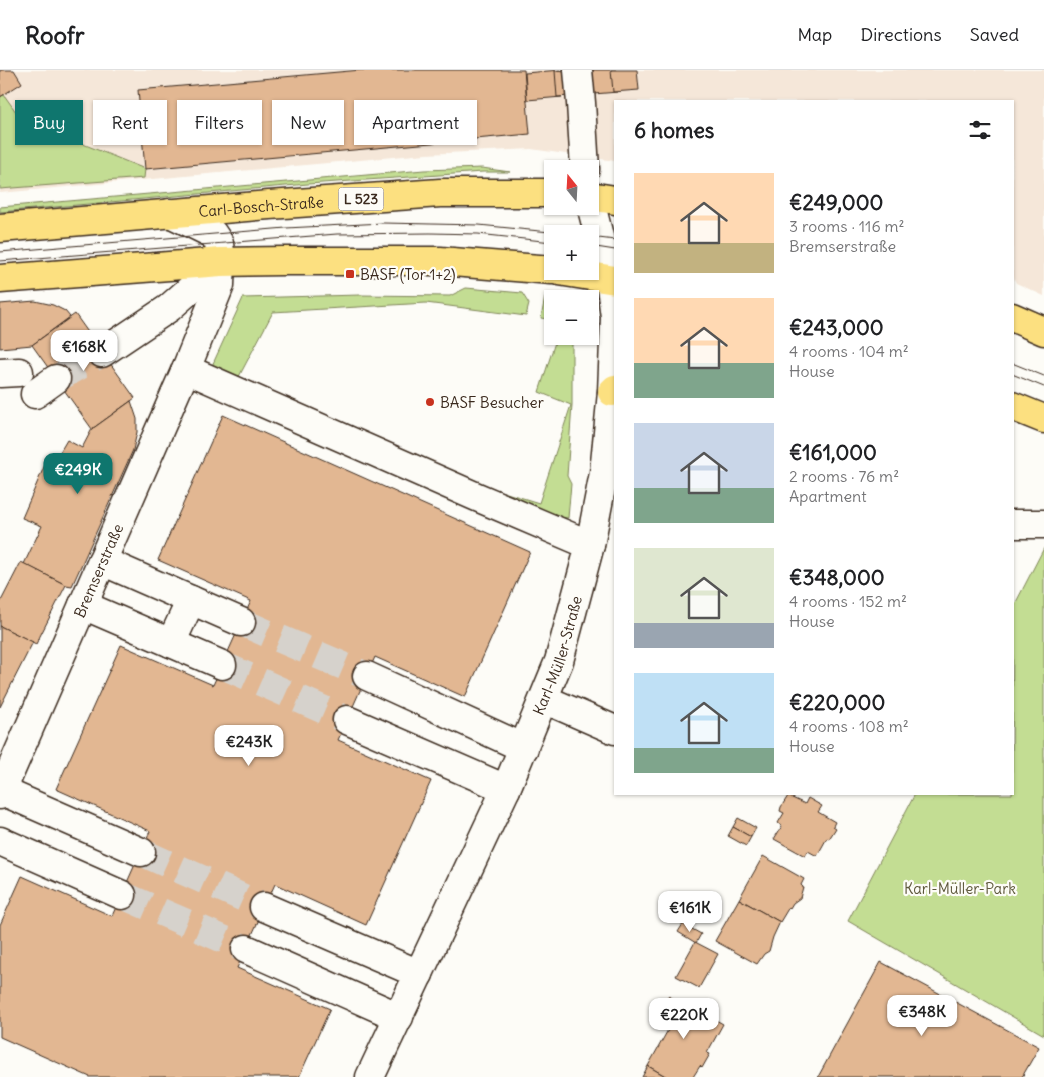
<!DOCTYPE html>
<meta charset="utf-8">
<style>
:root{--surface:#fff;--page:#f2f2f2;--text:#202124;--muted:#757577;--line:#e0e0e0;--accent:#0f766e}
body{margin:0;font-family:Delius,sans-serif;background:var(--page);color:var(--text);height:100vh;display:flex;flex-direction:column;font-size:19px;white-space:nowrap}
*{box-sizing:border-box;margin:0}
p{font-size:16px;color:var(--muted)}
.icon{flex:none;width:28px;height:28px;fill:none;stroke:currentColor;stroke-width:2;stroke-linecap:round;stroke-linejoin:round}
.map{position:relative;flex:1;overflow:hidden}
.sheet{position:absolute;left:614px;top:30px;width:400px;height:695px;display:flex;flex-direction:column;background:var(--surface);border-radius:0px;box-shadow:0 1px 4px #0004}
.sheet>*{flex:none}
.guide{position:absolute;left:15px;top:30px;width:475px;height:45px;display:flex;gap:10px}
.needle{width:32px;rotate:342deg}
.controls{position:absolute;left:544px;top:90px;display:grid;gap:10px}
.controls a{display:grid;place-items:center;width:55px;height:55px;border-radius:0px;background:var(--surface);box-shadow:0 1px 4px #0004;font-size:25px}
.price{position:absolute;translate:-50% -42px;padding:0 11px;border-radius:10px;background:#fff;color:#222;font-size:16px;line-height:32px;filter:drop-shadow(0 1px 2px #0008)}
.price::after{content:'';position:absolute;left:50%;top:30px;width:15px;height:11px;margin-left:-8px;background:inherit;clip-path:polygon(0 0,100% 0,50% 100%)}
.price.selected{background:var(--accent);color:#fff}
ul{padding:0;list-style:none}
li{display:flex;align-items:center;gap:15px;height:125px;padding:0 20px}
li span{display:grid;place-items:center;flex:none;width:140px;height:100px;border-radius:0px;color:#555}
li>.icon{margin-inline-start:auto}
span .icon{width:60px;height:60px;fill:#fffc;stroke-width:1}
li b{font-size:21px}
h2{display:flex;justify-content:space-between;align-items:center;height:60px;padding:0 20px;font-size:21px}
.chip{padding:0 18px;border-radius:0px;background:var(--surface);box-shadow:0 1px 4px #0004;font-size:18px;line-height:45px}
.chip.selected{background:var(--accent);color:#fff}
header{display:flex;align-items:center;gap:30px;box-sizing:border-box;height:70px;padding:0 25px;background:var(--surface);border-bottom:1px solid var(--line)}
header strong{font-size:24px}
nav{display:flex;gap:28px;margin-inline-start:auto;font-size:18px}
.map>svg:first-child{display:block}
</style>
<header>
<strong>Roofr</strong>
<nav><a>Map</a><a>Directions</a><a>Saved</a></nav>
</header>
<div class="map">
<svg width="1044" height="1007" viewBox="0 0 1044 1007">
<rect width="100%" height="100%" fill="#fdfcf7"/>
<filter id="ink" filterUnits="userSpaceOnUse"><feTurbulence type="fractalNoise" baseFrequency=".02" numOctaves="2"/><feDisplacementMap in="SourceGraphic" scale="10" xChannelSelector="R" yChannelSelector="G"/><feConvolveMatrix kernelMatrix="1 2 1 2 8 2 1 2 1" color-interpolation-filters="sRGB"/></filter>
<g filter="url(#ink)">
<path fill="#f5e7d9" d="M 0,0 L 1044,0 L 1044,226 L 1016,213 L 1013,206 L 1012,31 L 615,31 L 615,91 L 531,79 L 426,84 L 0,123 Z"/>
<g fill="#c3dd93" stroke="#7f8458">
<path d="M 4,25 L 21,49 L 145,99 L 144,108 L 0,119 L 0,27 Z"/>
<path d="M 482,98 L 510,102 L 483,102 L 308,114 L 0,142 L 0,137 L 424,100 Z"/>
<path d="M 466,218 L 522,223 L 529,234 L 526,246 L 426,233 L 273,242 L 234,316 L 211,298 L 243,228 L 360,225 L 450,226 Z"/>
<path d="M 545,227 L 552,229 L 552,250 L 541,248 Z"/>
<path d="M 557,266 L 572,266 L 572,335 L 567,406 L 571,414 L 568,448 L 521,441 L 500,421 L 539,433 L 571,335 L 539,322 Z"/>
<path d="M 1044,478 L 1044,965 L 848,851 L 915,724 L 1012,724 L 1013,538 Z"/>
</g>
<g fill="#e2b792" stroke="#3b2a1e">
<path d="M 0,0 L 14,0 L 22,13 L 0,27 Z"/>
<path d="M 361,0 L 524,0 L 530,64 L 145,99 L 138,20 Z"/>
<path d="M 560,0 L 562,27 L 527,30 L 525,3 Z"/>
<path d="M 566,0 L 616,0 L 618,22 L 557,27 L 555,1 Z"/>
<path d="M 611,0 L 637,0 L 639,20 L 613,22 Z"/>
<path d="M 35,231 L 53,235 L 65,241 L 70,247 L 32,275 L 0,278 L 0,234 Z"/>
<path d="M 75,244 L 135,328 L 92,359 L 32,275 Z"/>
<path d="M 131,331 L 137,349 L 137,362 L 133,380 L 72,516 L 66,515 L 24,494 L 42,456 L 22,448 L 50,383 L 57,387 L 67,370 L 82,378 L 92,359 Z"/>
<path d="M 223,345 L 530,482 L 465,627 L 375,587 L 338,670 L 431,711 L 366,855 L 275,814 L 237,898 L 330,939 L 299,1007 L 90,1007 L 0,967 L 0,855 L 22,806 L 112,846 L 150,761 L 56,719 L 121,575 L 213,615 L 251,531 L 158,490 Z"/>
<path d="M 21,492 L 66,515 L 36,574 L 0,556 L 0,533 Z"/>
<path d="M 0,556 L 33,572 L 0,637 Z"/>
<path d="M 788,726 L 805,734 L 808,728 L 822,736 L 818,742 L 835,752 L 833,756 L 836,758 L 829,769 L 827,768 L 817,786 L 808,781 L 805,786 L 774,769 L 782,756 L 778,753 L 784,743 L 780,741 L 781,737 Z"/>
<path d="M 738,748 L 756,758 L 751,767 L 733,757 Z"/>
<path d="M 733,757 L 751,767 L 746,776 L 728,766 Z"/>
<path d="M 763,786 L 804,809 L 801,815 L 803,817 L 800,828 L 793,833 L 790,838 L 789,837 L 780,852 L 739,829 Z"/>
<path d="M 739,829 L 780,852 L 773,867 L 769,881 L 764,884 L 757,894 L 715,871 Z"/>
<path d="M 683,854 L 701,864 L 696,873 L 678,862 Z"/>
<path d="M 695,872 L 718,884 L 699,918 L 676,906 Z"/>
<path d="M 881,892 L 1039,977 L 1022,1007 L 818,1007 Z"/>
<path d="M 668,926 L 683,934 L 684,932 L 723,954 L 707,983 L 710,984 L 702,998 L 700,996 L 693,1007 L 667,1007 L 648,996 L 668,960 L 654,952 Z"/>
<path d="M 648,996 L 667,1007 L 642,1007 Z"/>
</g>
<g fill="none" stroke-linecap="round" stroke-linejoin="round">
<g stroke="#d6d2cc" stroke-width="28" stroke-dasharray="28 14" stroke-linecap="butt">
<path d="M 56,309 L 102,283"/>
<path d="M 241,552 L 367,606"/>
<path d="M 222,595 L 347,650"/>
<path d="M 141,782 L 264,837"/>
<path d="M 122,825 L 246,879"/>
</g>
<defs>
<g id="minor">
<path d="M 578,0 L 581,33 L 585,99"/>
<path d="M 102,283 L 169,238 L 221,192"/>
<path d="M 186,299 L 477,427 L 590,475"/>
<path d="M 0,303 L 19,302"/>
<path d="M 35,324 L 56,309"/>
<path d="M 1012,454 L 1044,454"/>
<path d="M 102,491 L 241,552"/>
<path d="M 83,535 L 222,595"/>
<path d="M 171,573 L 191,530"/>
<path d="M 367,606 L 524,678"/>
<path d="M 544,629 L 615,660"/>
<path d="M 347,650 L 506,719"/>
<path d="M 2,721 L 141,782"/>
<path id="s1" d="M 0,725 L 186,299 L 220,215 L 221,192 L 219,173 L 213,164 L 170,143"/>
<path d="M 0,771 L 122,825"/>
<path d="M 264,837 L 419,904"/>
<path d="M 246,879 L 399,947"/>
<path id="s2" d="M 370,1007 L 506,719 L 559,591 L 590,475 L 604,403 L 612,322 L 615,247 L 610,209 L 590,131"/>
</g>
<g id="major">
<path d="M 590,126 L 615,130"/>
<path id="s3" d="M 0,158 L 269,135 L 440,123 L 552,123"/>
<path d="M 559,201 L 615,210"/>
<path d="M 0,209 L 221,192 L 284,191 L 440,191 L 552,200"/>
<path d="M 1012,247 L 1044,261"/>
<path d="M 612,322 L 615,319"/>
<path d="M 1012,336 L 1044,349"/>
</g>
</defs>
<use href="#minor" stroke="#3b2a1e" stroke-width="31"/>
<use href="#major" stroke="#3b2a1e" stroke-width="31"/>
<use href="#minor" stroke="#fdfcf7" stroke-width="28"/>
<use href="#major" stroke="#fce080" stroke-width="28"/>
<g stroke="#3b2a1e" stroke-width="1">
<path d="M 590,167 L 615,170"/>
<path d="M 590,176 L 615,180"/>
<path d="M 0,182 L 286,158 L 383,153 L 479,155 L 570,164"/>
<path d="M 0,191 L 337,164 L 430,163 L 478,164 L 552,172"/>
<path d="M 1012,293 L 1044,306"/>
<path d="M 1012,304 L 1044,317"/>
</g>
</g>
</g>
<g fill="#c8321e" stroke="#fdfcf7" stroke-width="2">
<rect x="345" y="199" width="10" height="10" rx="2.5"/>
<circle cx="430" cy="332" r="5"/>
</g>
<g text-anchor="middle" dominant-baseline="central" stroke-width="4.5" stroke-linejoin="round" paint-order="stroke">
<rect fill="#fdfcf7" stroke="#75695f" stroke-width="1" x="338.5" y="117.5" width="45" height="23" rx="4"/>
<g font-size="14" font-weight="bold" fill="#3b2a1e">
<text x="361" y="129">L 523</text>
</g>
<g font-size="15" fill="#3b2a1e" stroke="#fdfcf7">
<text stroke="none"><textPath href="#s3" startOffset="262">Carl-Bosch-Straße</textPath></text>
<text stroke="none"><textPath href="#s1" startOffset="245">Bremserstraße</textPath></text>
<text stroke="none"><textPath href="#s2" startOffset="462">Karl-Müller-Straße</textPath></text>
</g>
<g font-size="15" fill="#3b2a1e" stroke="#fdfcf7" text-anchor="start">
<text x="360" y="204">BASF (Tor 1+2)</text>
<text x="440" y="332">BASF Besucher</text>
</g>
<g font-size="15" fill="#5d573b" stroke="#fdfcf7">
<text x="960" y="818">Karl-Müller-Park</text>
</g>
</g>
</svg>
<div class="controls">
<a><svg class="needle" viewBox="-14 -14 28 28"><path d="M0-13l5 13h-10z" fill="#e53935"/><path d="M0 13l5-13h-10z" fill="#757577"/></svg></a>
<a>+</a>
<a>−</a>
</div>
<b class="price" style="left:84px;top:302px">€168K</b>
<b class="price selected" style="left:78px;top:425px">€249K</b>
<b class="price" style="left:249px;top:697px">€243K</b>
<b class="price" style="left:690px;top:863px">€161K</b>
<b class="price" style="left:922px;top:967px">€348K</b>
<b class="price" style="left:684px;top:970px">€220K</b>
<div class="guide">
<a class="chip selected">Buy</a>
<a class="chip">Rent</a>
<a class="chip">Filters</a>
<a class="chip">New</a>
<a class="chip">Apartment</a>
</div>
<section class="sheet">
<h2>6 homes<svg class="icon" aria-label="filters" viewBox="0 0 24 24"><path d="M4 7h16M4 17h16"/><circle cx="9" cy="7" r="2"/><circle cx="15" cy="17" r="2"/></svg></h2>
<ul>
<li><span style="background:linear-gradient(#ffd9b3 70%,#c2b280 0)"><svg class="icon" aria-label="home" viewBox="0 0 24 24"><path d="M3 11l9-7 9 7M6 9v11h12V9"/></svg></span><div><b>€249,000</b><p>3 rooms · 116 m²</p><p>Bremserstraße</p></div></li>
<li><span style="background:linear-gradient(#ffd9b3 65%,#7fa58c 0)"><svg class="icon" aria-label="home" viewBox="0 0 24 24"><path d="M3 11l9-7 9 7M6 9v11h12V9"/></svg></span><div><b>€243,000</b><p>4 rooms · 104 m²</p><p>House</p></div></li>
<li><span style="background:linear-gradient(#c9d6e8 65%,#7fa58c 0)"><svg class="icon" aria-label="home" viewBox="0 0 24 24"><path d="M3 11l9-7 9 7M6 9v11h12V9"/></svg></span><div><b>€161,000</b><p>2 rooms · 76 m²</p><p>Apartment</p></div></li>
<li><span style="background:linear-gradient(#dfe7d0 75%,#9aa5b1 0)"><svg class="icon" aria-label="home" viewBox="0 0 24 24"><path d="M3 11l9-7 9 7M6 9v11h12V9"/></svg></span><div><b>€348,000</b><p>4 rooms · 152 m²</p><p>House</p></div></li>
<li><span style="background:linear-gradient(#bfe0f5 75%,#7fa58c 0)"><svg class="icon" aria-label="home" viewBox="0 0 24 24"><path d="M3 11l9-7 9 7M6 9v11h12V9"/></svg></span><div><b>€220,000</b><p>4 rooms · 108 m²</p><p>House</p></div></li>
</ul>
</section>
</div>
